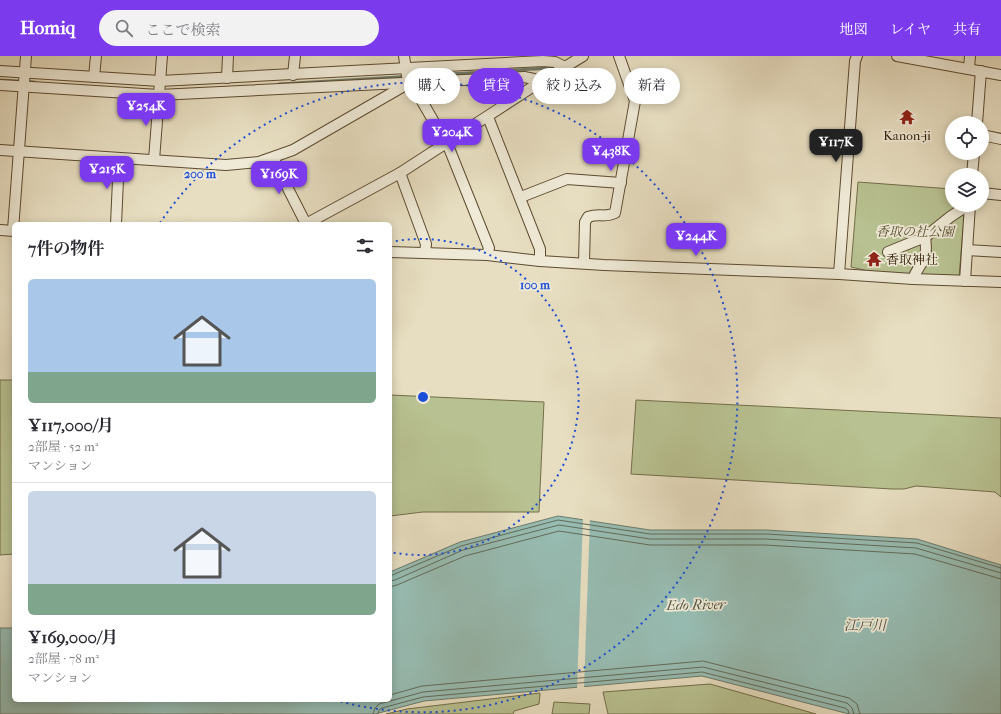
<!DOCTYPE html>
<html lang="ja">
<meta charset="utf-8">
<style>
:root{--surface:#fff;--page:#f2f2f3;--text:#2b2b33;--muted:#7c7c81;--line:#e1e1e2;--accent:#7c3aed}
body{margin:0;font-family:"IM FELL French Canon","Noto Serif JP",serif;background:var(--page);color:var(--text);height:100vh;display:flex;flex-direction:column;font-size:15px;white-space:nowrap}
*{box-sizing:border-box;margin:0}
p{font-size:13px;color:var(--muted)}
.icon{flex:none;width:22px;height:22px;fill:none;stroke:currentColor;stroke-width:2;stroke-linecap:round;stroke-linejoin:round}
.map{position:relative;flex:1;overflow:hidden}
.side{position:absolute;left:12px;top:166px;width:380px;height:480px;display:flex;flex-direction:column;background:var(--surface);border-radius:6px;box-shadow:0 2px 10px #0003}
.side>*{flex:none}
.hud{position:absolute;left:404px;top:12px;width:380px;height:36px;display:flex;gap:8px}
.tools{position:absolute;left:945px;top:60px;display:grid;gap:8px}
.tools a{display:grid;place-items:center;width:44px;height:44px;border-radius:50%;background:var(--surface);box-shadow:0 2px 10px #0003;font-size:20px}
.price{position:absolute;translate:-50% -34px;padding:0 9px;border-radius:8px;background:var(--accent);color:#fff;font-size:13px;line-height:26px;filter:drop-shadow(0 1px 2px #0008)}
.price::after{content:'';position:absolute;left:50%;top:24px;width:12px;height:9px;margin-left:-6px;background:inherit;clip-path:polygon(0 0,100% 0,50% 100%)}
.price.on{background:#222;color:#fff}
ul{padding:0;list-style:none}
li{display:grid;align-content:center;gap:8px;height:212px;padding:0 16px}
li+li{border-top:1px solid var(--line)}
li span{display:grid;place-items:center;height:124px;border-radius:6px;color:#555}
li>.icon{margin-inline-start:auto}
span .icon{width:72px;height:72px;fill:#fffc;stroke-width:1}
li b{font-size:17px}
h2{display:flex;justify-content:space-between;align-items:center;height:48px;padding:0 16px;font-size:17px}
.pill{padding:0 14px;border-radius:18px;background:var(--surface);box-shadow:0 2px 10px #0003;font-size:14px;line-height:36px}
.pill.on{background:var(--accent);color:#fff}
header{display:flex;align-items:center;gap:24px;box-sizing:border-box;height:56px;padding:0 20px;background:var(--accent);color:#fff}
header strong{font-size:19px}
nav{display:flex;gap:22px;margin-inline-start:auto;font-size:14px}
.search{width:280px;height:36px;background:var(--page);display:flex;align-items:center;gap:10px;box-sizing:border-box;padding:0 14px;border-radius:22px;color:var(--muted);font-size:15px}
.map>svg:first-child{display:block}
</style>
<header>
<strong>Homiq</strong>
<div class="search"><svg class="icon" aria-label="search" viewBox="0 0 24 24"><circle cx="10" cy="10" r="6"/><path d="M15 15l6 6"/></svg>ここで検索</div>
<nav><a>地図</a><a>レイヤ</a><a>共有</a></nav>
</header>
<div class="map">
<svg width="1001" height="658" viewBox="0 0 1001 658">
<rect width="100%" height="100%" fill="#e7dec1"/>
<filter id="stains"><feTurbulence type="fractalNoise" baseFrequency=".005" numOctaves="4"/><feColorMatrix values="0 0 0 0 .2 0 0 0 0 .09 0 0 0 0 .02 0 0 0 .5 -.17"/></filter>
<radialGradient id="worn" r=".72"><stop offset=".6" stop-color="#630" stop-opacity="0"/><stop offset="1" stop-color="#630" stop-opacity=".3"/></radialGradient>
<g fill="#b8c191" stroke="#726e49">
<path d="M 858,126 L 952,133 L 952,149 L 965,149 L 959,221 L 873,216 L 851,211 Z"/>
<path d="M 0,324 L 14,324 L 14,498 L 0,499 Z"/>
<path d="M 390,339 L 544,346 L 539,456 L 423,456 L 390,460 Z"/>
<path d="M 636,344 L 1001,362 L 1001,441 L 995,436 L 916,430 L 904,433 L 892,433 L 631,418 Z"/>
<path d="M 710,628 L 816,658 L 608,658 L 603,636 Z"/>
<path d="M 540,637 L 539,648 L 514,655 L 513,658 L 386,658 L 407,653 Z"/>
<path d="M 554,646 L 590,648 L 589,658 L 552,658 Z"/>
</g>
<path fill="#97bcb2" stroke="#6d7b6b" d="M 558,460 L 650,474 L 766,474 L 917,483 L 1001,509 L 1001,658 L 849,658 L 702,620 L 424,645 L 375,658 L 0,658 L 0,572 L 14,572 L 14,644 L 390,644 L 390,516 L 460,486 Z"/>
<path fill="#e7dec1" d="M 583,461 L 590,462 L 584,633 L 577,633 Z"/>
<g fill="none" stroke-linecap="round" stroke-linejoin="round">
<g stroke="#626b5a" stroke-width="1">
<path d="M 390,520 L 461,490 L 558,464 L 650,478 L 766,478 L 917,487 L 1001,512"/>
<path d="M 390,525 L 395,524 L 463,494 L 559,469 L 650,483 L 766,483 L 916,492 L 1001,517"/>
<path d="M 390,531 L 397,529 L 465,500 L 559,475 L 650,489 L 765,489 L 915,498 L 1001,523"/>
<path d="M 390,639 L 422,630 L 703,605 L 849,642 L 857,648 L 860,658"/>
<path d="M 373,658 L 375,652 L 379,648 L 423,636 L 703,611 L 847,647 L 852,652 L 854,658"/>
<path d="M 378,658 L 379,654 L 382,652 L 423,641 L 702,616 L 845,652 L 848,654 L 849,658"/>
</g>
<g stroke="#6d7b6b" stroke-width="3">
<path d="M 0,24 L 34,26"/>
<path d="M 279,28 L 552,12"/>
</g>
<defs>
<g id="minor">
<path d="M 404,0 L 407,20"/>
<path d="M 897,0 L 1001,19"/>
<path d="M 969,12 L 970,0"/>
<path d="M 0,15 L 160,25 L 543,5 L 555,6 L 565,11"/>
<path d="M 293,19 L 295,0"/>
<path d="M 94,21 L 96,0"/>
<path d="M 227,22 L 228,0"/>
<path d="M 0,29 L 159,39 L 524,21 L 534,23 L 537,28"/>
<path d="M 488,61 L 540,193 L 540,205"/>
<path d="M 977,67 L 981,15"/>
<path d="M 982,79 L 1001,83"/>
<path d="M 447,87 L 489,192 L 487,199"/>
<path d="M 0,94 L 226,109 L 259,106 L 293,94 L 411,26 L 446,87"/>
<path d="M 274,102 L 277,111 L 306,168"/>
<path d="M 154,104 L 162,0"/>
<path d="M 400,117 L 426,188 L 425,197"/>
<path d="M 972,119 L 974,97"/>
<path d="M 982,137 L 1001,139"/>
<path d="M 521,141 L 567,123 L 621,127"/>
<path d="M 116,168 L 119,102"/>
<path d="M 306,168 L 400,117 L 537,28 L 583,0"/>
<path d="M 0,174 L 14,175"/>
<path d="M 13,174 L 26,0"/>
<path d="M 967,194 L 1001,196"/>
<path d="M 390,196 L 487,199 L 540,205 L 604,209 L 839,218 L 913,223 L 1001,226"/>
<path d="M 888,196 L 925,181 L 950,161 L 968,149"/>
<path d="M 584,207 L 585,166 L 588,161 C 599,157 605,162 615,157 L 635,45 L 619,0"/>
<path d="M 839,218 L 855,5 L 857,0"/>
<path d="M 913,223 C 916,214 920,211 924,203 C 927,197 926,188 925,181"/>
<path d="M 965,225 L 970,149"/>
</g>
</defs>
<use href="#minor" stroke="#5c4b31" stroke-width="12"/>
<use href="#minor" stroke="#efead7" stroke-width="10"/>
</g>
<g fill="none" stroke="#1d4ed8" stroke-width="2" stroke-dasharray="2 4">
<path d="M390 186A158 158 0 1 1 390 496"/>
<path d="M160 167A315 315 0 1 1 339 645"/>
</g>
<defs>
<symbol id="temple-bare" viewBox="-9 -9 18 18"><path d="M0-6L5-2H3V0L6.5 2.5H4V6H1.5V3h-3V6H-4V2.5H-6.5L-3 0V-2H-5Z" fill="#8f2418" stroke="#efead7" stroke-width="2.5" paint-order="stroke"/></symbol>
</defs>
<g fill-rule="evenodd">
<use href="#temple-bare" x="896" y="50" width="22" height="22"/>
<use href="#temple-bare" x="863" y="192" width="22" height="22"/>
</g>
<g text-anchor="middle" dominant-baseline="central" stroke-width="3.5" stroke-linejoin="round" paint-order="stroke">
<g font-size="13" fill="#2d1a01" stroke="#efead7">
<text x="907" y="79">Kanon-ji</text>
<text x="886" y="203" text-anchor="start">香取神社</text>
</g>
<g font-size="13" font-style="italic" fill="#574c2c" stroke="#efead7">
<text x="915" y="175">香取の社公園</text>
</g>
<g font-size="14" font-style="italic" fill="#52533f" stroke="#efead7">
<text transform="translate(696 549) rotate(-1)">Edo River</text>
<text x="865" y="569">江戸川</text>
</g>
</g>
<circle cx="423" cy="341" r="6" fill="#1d4ed8" stroke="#efead7" stroke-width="2"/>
<g font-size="12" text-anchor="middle" font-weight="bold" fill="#1d4ed8" stroke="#efead7" stroke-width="3.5" stroke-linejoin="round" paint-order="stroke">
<text x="200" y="122">200 m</text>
<text x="535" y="233">100 m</text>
</g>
<rect width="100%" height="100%" filter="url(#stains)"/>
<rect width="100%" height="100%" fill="url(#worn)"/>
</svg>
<div class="tools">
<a><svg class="icon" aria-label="locate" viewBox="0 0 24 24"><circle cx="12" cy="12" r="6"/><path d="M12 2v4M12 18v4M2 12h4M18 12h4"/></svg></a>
<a><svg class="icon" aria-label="layers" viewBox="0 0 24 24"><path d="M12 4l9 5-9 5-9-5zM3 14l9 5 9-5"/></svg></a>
</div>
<b class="price" style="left:146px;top:71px">¥254K</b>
<b class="price" style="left:452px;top:97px">¥204K</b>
<b class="price on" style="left:836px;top:107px">¥117K</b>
<b class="price" style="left:611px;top:116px">¥438K</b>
<b class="price" style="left:107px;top:134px">¥215K</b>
<b class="price" style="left:279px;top:139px">¥169K</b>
<b class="price" style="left:696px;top:201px">¥244K</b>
<div class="hud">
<a class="pill">購入</a>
<a class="pill on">賃貸</a>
<a class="pill">絞り込み</a>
<a class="pill">新着</a>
</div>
<section class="side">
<h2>7件の物件<svg class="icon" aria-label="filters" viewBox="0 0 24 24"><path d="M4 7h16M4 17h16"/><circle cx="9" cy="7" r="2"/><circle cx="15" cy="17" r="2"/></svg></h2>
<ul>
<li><span style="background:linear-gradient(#a9c7e8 75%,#7fa58c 0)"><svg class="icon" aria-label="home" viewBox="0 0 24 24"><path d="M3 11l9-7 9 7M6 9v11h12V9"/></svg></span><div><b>¥117,000/月</b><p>2部屋 · 52 m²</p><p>マンション</p></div></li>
<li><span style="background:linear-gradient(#c9d6e8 75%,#7fa58c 0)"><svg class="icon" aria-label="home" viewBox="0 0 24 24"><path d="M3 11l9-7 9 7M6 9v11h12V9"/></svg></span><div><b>¥169,000/月</b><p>2部屋 · 78 m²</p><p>マンション</p></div></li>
</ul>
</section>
</div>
